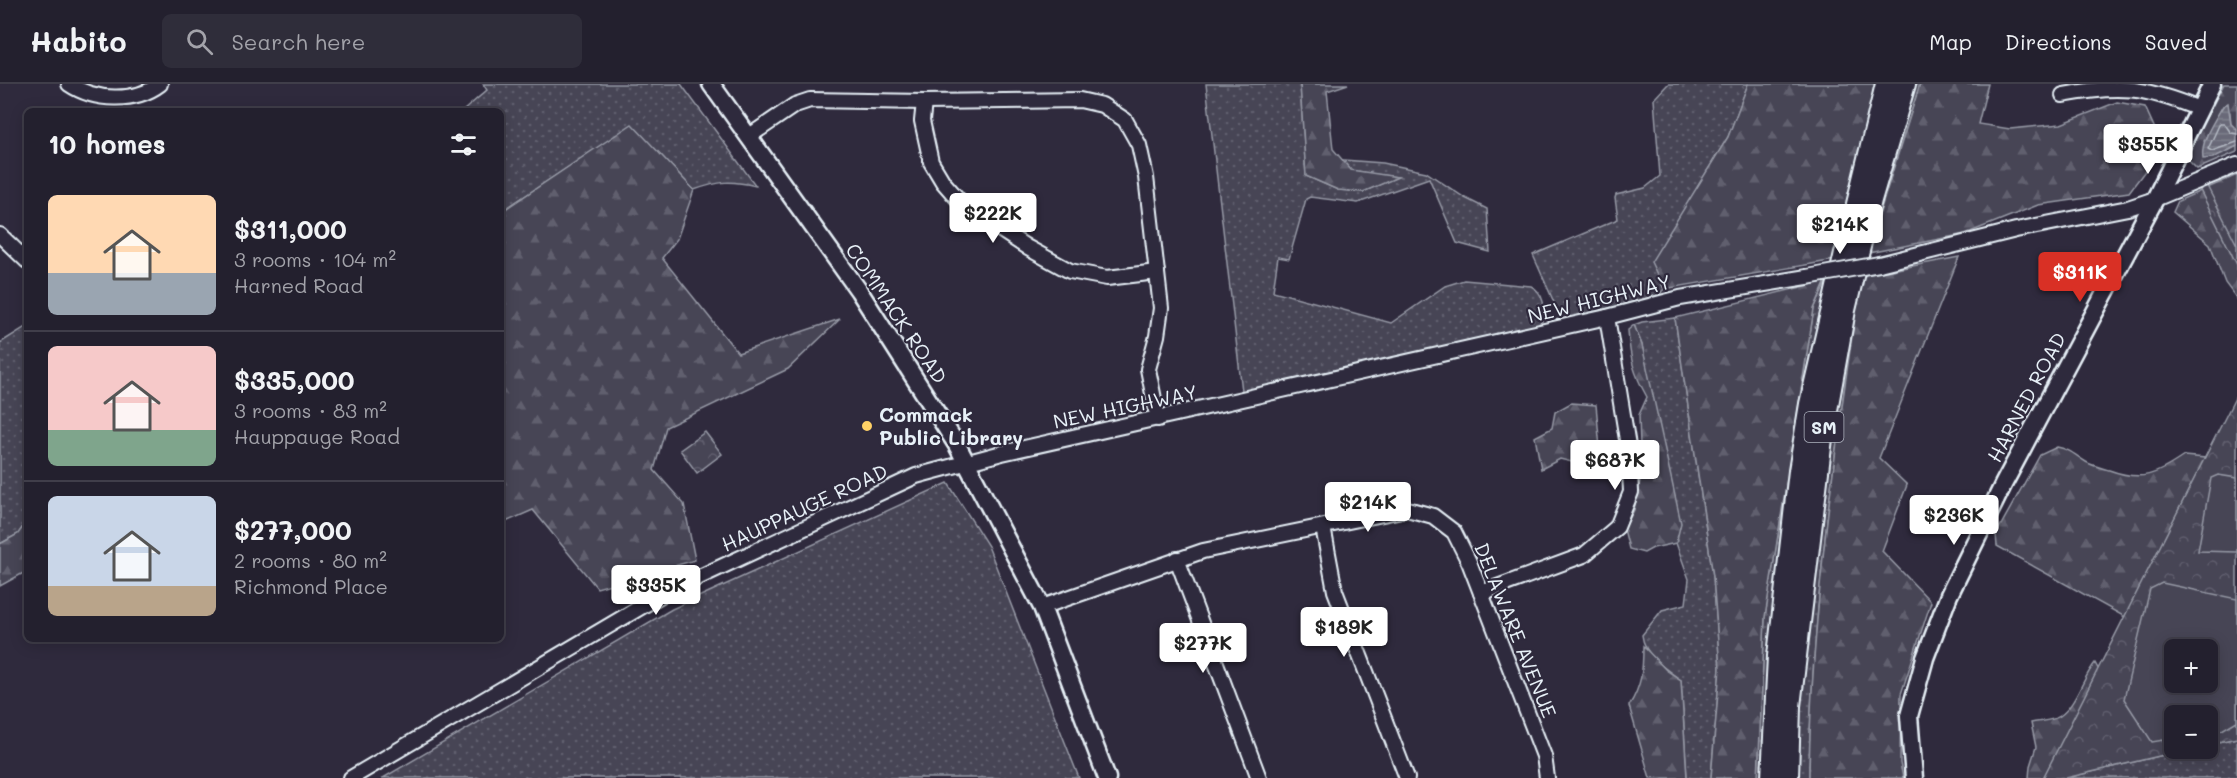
<!DOCTYPE html>
<meta charset="utf-8">
<style>
:root{--surface:#23202e;--page:#2f2d3a;--text:#f1f3f6;--muted:#a3a3aa;--line:#403e4a;--accent:#d93025}
body{margin:0;font-family:Mali,sans-serif;background:var(--page);color:var(--text);height:100vh;display:flex;flex-direction:column;font-size:22px;white-space:nowrap}
*{box-sizing:border-box;margin:0}
p{font-size:20px;color:var(--muted)}
.icon{flex:none;width:33px;height:33px;fill:none;stroke:currentColor;stroke-width:2;stroke-linecap:round;stroke-linejoin:round}
.map{position:relative;flex:1;overflow:hidden}
.drawer{position:absolute;left:24px;top:24px;width:480px;height:534px;display:flex;flex-direction:column;background:var(--surface);border-radius:9px;box-shadow:0 3px 15px #0003,0 0 0 2px var(--line)}
.drawer>*{flex:none}
.controls{position:absolute;left:2164px;top:555px;display:grid;gap:12px}
.controls a{display:grid;place-items:center;width:54px;height:54px;border-radius:9px;background:var(--surface);box-shadow:0 3px 15px #0003,0 0 0 2px var(--line);font-size:30px}
.price{position:absolute;translate:-50% -51px;padding:0 14px;border-radius:6px;background:#fff;color:#222;font-size:20px;line-height:39px;filter:drop-shadow(0 2px 3px #0008)}
.price::after{content:'';position:absolute;left:50%;top:36px;width:18px;height:14px;margin-left:-9px;background:inherit;clip-path:polygon(0 0,100% 0,50% 100%)}
.price.selected{background:var(--accent);color:#fff}
ul{padding:0;list-style:none}
li{display:flex;align-items:center;gap:18px;height:150px;padding:0 24px}
li+li{border-top:2px solid var(--line)}
li span{display:grid;place-items:center;flex:none;width:168px;height:120px;border-radius:9px;color:#555}
li>.icon{margin-inline-start:auto}
span .icon{width:72px;height:72px;fill:#fffc;stroke-width:1}
li b{font-size:26px}
h2{display:flex;justify-content:space-between;align-items:center;height:72px;padding:0 24px;font-size:26px}
header{display:flex;align-items:center;gap:36px;box-sizing:border-box;height:84px;padding:0 30px;background:var(--surface);border-bottom:2px solid var(--line)}
header strong{font-size:28px}
nav{display:flex;gap:33px;margin-inline-start:auto;font-size:21px}
.search{width:420px;height:54px;background:var(--page);display:flex;align-items:center;gap:15px;box-sizing:border-box;padding:0 21px;border-radius:9px;color:var(--muted);font-size:22px}
.map>svg:first-child{display:block}
</style>
<header>
<strong>Habito</strong>
<div class="search"><svg class="icon" aria-label="search" viewBox="0 0 24 24"><circle cx="10" cy="10" r="6"/><path d="M15 15l6 6"/></svg>Search here</div>
<nav><a>Map</a><a>Directions</a><a>Saved</a></nav>
</header>
<div class="map">
<svg width="2237" height="694" viewBox="0 0 2237 694">
<defs>
<pattern id="grass-dots" width="8" height="8" patternUnits="userSpaceOnUse" patternTransform="scale(1.5)"><rect width="8" height="8" fill="#464455"/><path d="M2 2h.1M6 6h.1" fill="none" stroke="#615f6e" stroke-width="1.8" stroke-linecap="round"/></pattern>
<pattern id="forest-firs" width="22" height="20" patternUnits="userSpaceOnUse" patternTransform="scale(1.5)"><rect width="22" height="20" fill="#464455"/><path d="M5 1l3.5 6h-7zM16 11l3.5 6h-7z" fill="#615f6e"/></pattern>
<pattern id="park-crowns" width="20" height="18" patternUnits="userSpaceOnUse" patternTransform="scale(1.5)"><rect width="20" height="18" fill="#464455"/><path d="M2 6a3 3 0 1 1 6 0M12 15a3 3 0 1 1 6 0" fill="none" stroke="#615f6e"/></pattern>
<pattern id="water-rules" width="6" height="5" patternUnits="userSpaceOnUse" patternTransform="scale(1.5)"><rect width="6" height="5" fill="#696978"/><path d="M0 2.5h6" fill="none" stroke="#7e7f8c"/></pattern>
</defs>
<rect width="100%" height="100%" fill="#2f2a3d"/>
<filter id="ink" filterUnits="userSpaceOnUse"><feTurbulence type="fractalNoise" baseFrequency=".0167" numOctaves="2"/><feDisplacementMap in="SourceGraphic" scale="12" xChannelSelector="R" yChannelSelector="G"/><feConvolveMatrix kernelMatrix="1 2 1 2 8 2 1 2 1" color-interpolation-filters="sRGB"/></filter>
<g filter="url(#ink)">
<g fill="url(#grass-dots)" stroke="#979aa6" stroke-width="1.5">
<path d="M 483,0 L 681,0 L 756,102 C 730,96 720,97 694,106 L 632,41 L 501,128 L 501,27 L 463,27 L 487,6 Z"/>
<path d="M 1206,0 L 1300,0 L 1306,92 L 1338,106 L 1363,108 L 1397,93 L 1351,87 L 1342,76 L 1383,79 L 1426,88 L 1465,114 L 1487,125 L 1490,168 L 1457,159 L 1429,94 L 1358,119 L 1310,113 L 1306,115 L 1289,175 L 1278,173 L 1273,207 L 1391,239 L 1445,202 L 1464,196 L 1531,202 C 1543,208 1547,225 1542,237 L 1531,246 L 1242,307 Z"/>
<path d="M 1668,0 L 1748,0 L 1728,53 L 1652,178 L 1664,205 L 1659,211 L 1572,234 L 1557,225 L 1533,171 L 1618,135 L 1615,114 L 1616,111 L 1645,104 L 1660,92 L 1654,15 Z"/>
<path d="M 1910,0 L 1920,0 L 1869,163 Z"/>
<path d="M 1861,192 C 1836,358 1811,526 1809,694 L 1796,694 L 1797,651 L 1815,446 Z"/>
<path d="M 1832,198 L 1768,694 L 1758,694 L 1765,533 L 1814,225 L 1826,199 Z"/>
<path d="M 1675,234 L 1713,492 L 1720,584 L 1711,694 L 1687,694 L 1681,596 C 1665,585 1644,571 1642,551 L 1662,526 L 1686,520 L 1689,495 L 1676,459 L 1678,457 L 1642,261 L 1634,241 L 1642,238 Z"/>
<path d="M 27,242 L 27,437 L 18,450 L 0,460 L 0,259 Z"/>
<path d="M 948,399 L 988,462 L 1079,694 L 383,694 L 672,525 Z"/>
<path d="M 2237,654 L 2237,694 L 2066,694 L 2189,665 L 2208,664 L 2208,660 Z"/>
</g>
<g fill="url(#forest-firs)" stroke="#979aa6" stroke-width="1.5">
<path d="M 1300,0 L 1348,0 L 1327,7 L 1333,65 L 1351,86 L 1398,93 L 1363,108 L 1338,106 L 1306,92 Z"/>
<path d="M 1748,0 L 1876,0 L 1838,154 L 1835,176 L 1664,205 L 1651,178 L 1728,53 Z"/>
<path d="M 1920,0 L 1988,0 L 1978,40 L 2010,45 L 2061,40 L 2117,18 L 2145,23 L 2163,63 L 2129,108 L 2038,121 L 1965,150 L 1863,170 L 1869,163 Z"/>
<path d="M 2224,0 L 2237,0 L 2237,46 L 2231,40 L 2230,28 L 2223,22 L 2204,57 L 2228,67 L 2237,62 L 2237,68 L 2197,85 L 2185,73 Z"/>
<path d="M 632,40 L 694,106 L 677,155 L 662,174 L 738,269 L 840,235 L 788,285 L 666,343 L 654,386 L 684,420 L 695,476 L 597,504 L 533,426 L 501,440 L 501,128 Z"/>
<path d="M 2237,91 L 2237,215 L 2225,199 L 2210,160 L 2173,128 L 2178,117 Z"/>
<path d="M 1959,173 L 1879,374 L 1907,401 L 1882,467 L 1931,518 L 1901,610 L 1900,679 L 1903,694 L 1809,694 C 1811,526 1836,358 1861,192 Z"/>
<path d="M 1826,197 L 1814,225 L 1765,533 L 1758,694 L 1711,694 L 1720,584 L 1713,492 L 1675,234 Z"/>
<path d="M 1634,241 L 1642,261 L 1681,439 L 1676,459 L 1653,464 L 1644,469 L 1629,465 L 1624,445 L 1634,426 L 1641,392 L 1639,331 L 1647,313 C 1633,288 1630,274 1628,246 Z"/>
<path d="M 1571,319 L 1596,321 L 1600,364 L 1580,380 L 1560,375 L 1541,385 L 1535,353 L 1552,344 L 1555,328 Z"/>
<path d="M 2057,363 C 2070,365 2076,372 2086,378 C 2093,382 2102,384 2109,386 C 2142,398 2156,391 2184,372 L 2205,374 L 2125,533 L 1997,462 L 1996,450 L 2040,371 Z"/>
<path d="M 27,437 L 27,487 L 0,502 L 0,460 L 18,450 Z"/>
<path d="M 1643,562 L 1666,586 L 1681,596 L 1687,694 L 1650,694 L 1629,622 C 1642,601 1643,586 1643,562 Z"/>
<path d="M 2095,579 L 2104,596 L 2066,694 L 2029,694 L 2030,682 L 2036,663 L 2031,639 C 2040,637 2053,637 2060,632 C 2076,621 2082,595 2095,579 Z"/>
</g>
<g fill="url(#park-crowns)" stroke="#979aa6" stroke-width="1.5" fill-rule="evenodd">
<path d="M 2206,100 L 2237,161 L 2237,181 L 2199,104 Z"/>
<path d="M 2237,310 L 2237,654 L 2208,660 L 2208,632 L 2175,632 L 2175,664 L 2189,665 L 2066,694 L 2043,694 ZM 2175,566 L 2208,566 L 2208,598 L 2175,598 Z"/>
<path d="M 705,348 L 722,370 L 697,389 L 680,366 Z"/>
</g>
<g fill="#464455" stroke="#979aa6" stroke-width="1.5" fill-rule="evenodd">
<path d="M 2218,391 L 2237,394 L 2237,468 L 2198,467 L 2211,394 Z"/>
<path d="M 2162,499 L 2237,515 L 2237,637 L 2222,646 L 2208,648 L 2208,632 L 2175,632 L 2175,654 L 2152,658 L 2124,615 L 2150,505 ZM 2175,566 L 2208,566 L 2208,598 L 2175,598 Z"/>
</g>
<path fill="url(#water-rules)" stroke="#9c9fab" stroke-width="1.5" d="M 2228,19 L 2231,40 L 2237,46 L 2237,62 L 2213,74 L 2203,75 C 2200,57 2214,37 2223,22 Z"/>
<g fill="none" stroke-linecap="round" stroke-linejoin="round">
<path stroke="#b5bbc5" stroke-width="1.5" d="M 2237,50 L 2231,49 L 2224,39 L 2220,39 L 2208,65 L 2212,67 L 2237,58"/>
<defs>
<g id="minor">
<path d="M 69,0 C 94,17 135,19 160,0"/>
<path d="M 2063,11 C 2120,0 2145,3 2199,25"/>
<path d="M 924,18 L 922,37 L 931,78 L 943,98 L 964,122 L 1028,164 L 1070,187 L 1107,194 L 1157,188"/>
<path d="M 748,53 L 795,21 L 810,16 L 924,18 L 1080,16 L 1102,21 L 1125,36 L 1139,61 L 1146,93 L 1161,224 L 1157,252 L 1148,285 L 1158,335"/>
<path d="M 0,151 L 27,177"/>
<path d="M 1879,180 L 2016,146 L 2128,124 L 2155,115 L 2237,81"/>
<path d="M 1323,443 L 1335,507 L 1407,694"/>
<path d="M 1177,475 L 1259,694"/>
<path d="M 1481,509 L 1584,471 L 1617,443 L 1631,408 L 1629,368 L 1607,233"/>
<path d="M 1042,523 L 1203,467 L 1407,425 L 1433,432 L 1454,448 L 1469,478 L 1544,672 L 1547,694"/>
<path d="M 351,694 L 663,510 L 916,392 L 1002,369 L 1607,233 L 1680,214 L 1807,193"/>
</g>
<g id="major">
<path d="M 711,0 L 859,207 L 957,361 L 1042,523 L 1107,694"/>
<path d="M 1914,694 L 1909,632 L 1925,574 L 1949,511 L 2004,399 L 2155,115 L 2212,0"/>
</g>
<g id="highway">
<path d="M 1857,120 L 1886,0"/>
<path d="M 1772,694 L 1778,572 L 1799,387 L 1810,320 L 1845,169"/>
<path d="M 1788,694 L 1790,622 L 1822,354 L 1845,226 L 1871,116 L 1905,0"/>
</g>
</defs>
<use href="#minor" stroke="#e8f1f8" stroke-width="18"/>
<use href="#major" stroke="#e8f1f8" stroke-width="21"/>
<use href="#highway" stroke="#e8f1f8" stroke-width="24"/>
<use href="#minor" stroke="#2f2a3d" stroke-width="14"/>
<use href="#major" stroke="#2f2a3d" stroke-width="16"/>
<use href="#highway" stroke="#2f2a3d" stroke-width="20"/>
<defs>
<path id="minor-bridge" d="M 1807,193 L 1879,180"/>
</defs>
<use href="#minor-bridge" stroke="#e8f1f8" stroke-width="18" stroke-linecap="butt"/>
<use href="#minor-bridge" stroke="#2f2a3d" stroke-width="14"/>
</g>
</g>
<circle fill="#ffd166" stroke="#2f2a3d" stroke-width="2" cx="867" cy="342" r="6"/>
<g text-anchor="middle" dominant-baseline="central" stroke-width="4.5" stroke-linejoin="round" paint-order="stroke">
<rect fill="#2f2a3d" stroke="#b0b5c0" stroke-width="1.5" x="1804.5" y="328" width="39" height="30" rx="4.5"/>
<g font-size="18" font-weight="bold" fill="#e8f1f8">
<text x="1824" y="343">SM</text>
</g>
<g font-size="20" fill="#e8f1f8" stroke="#2f2a3d">
<text transform="translate(1599 214) rotate(-14)">NEW HIGHWAY</text>
<text transform="translate(897 229) rotate(56)">COMMACK ROAD</text>
<text transform="translate(2026 313) rotate(-62)">HARNED ROAD</text>
<text transform="translate(1125 322) rotate(-12)">NEW HIGHWAY</text>
<text transform="translate(804 423) rotate(-25)">HAUPPAUGE ROAD</text>
<text transform="translate(1516 546) rotate(68)">DELAWARE AVENUE</text>
</g>
<g font-size="20" font-weight="bold" fill="#e8f1f8" stroke="#2f2a3d" text-anchor="start">
<text x="879" y="330">Commack<tspan x="879" dy="23">Public Library</tspan></text>
</g>
</g>
</svg>
<div class="controls">
<a>+</a>
<a>−</a>
</div>
<b class="price" style="left:2148px;top:91px">$355K</b>
<b class="price" style="left:993px;top:160px">$222K</b>
<b class="price" style="left:1840px;top:171px">$214K</b>
<b class="price selected" style="left:2080px;top:219px">$311K</b>
<b class="price" style="left:1615px;top:407px">$687K</b>
<b class="price" style="left:1368px;top:449px">$214K</b>
<b class="price" style="left:1954px;top:462px">$236K</b>
<b class="price" style="left:656px;top:532px">$335K</b>
<b class="price" style="left:1344px;top:574px">$189K</b>
<b class="price" style="left:1203px;top:590px">$277K</b>
<section class="drawer">
<h2>10 homes<svg class="icon" aria-label="filters" viewBox="0 0 24 24"><path d="M4 7h16M4 17h16"/><circle cx="9" cy="7" r="2"/><circle cx="15" cy="17" r="2"/></svg></h2>
<ul>
<li><span style="background:linear-gradient(#ffd9b3 65%,#9aa5b1 0)"><svg class="icon" aria-label="home" viewBox="0 0 24 24"><path d="M3 11l9-7 9 7M6 9v11h12V9"/></svg></span><div><b>$311,000</b><p>3 rooms · 104 m²</p><p>Harned Road</p></div></li>
<li><span style="background:linear-gradient(#f6c9c9 70%,#7fa58c 0)"><svg class="icon" aria-label="home" viewBox="0 0 24 24"><path d="M3 11l9-7 9 7M6 9v11h12V9"/></svg></span><div><b>$335,000</b><p>3 rooms · 83 m²</p><p>Hauppauge Road</p></div></li>
<li><span style="background:linear-gradient(#c9d6e8 75%,#b9a48a 0)"><svg class="icon" aria-label="home" viewBox="0 0 24 24"><path d="M3 11l9-7 9 7M6 9v11h12V9"/></svg></span><div><b>$277,000</b><p>2 rooms · 80 m²</p><p>Richmond Place</p></div></li>
</ul>
</section>
</div>
